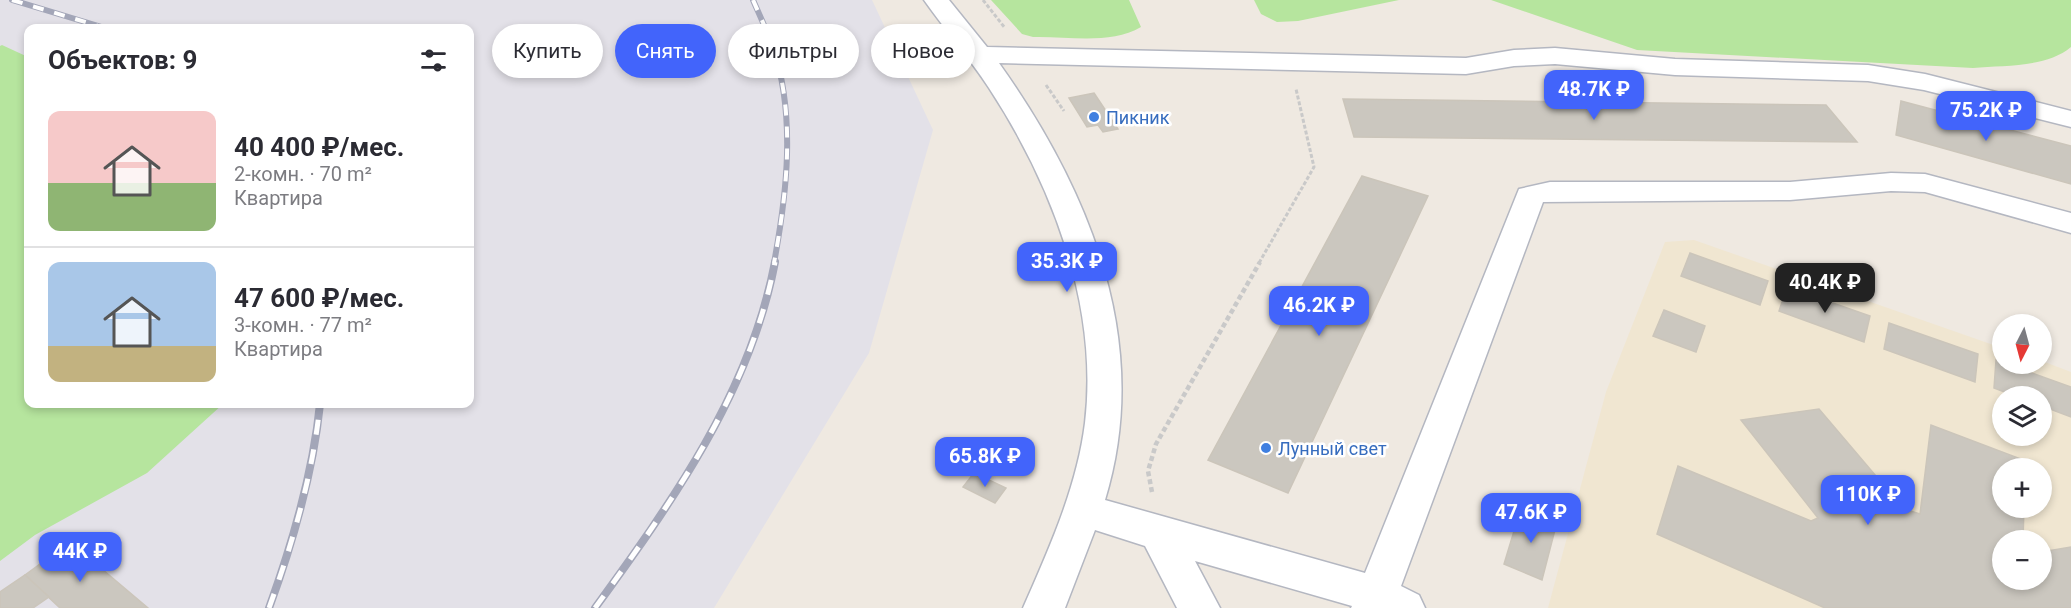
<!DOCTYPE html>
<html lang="ru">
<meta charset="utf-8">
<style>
:root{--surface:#fff;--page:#f2f2f3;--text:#2b2b33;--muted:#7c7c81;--line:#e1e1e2;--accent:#4264fb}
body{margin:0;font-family:Roboto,sans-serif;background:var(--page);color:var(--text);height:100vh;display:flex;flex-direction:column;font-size:22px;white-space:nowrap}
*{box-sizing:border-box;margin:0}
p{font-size:20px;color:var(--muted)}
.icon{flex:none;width:33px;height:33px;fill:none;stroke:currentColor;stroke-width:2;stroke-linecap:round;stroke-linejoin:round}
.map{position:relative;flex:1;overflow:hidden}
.side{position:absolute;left:24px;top:24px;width:450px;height:384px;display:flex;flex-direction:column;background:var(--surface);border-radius:12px;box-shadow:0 3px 9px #0003}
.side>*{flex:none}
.guide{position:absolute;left:492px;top:24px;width:570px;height:54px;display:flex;gap:12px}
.needle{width:39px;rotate:186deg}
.buttons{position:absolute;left:1992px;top:314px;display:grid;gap:12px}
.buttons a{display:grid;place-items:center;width:60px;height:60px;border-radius:50%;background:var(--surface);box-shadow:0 3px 9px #0003;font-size:30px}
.price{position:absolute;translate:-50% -51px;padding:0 14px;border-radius:12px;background:var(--accent);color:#fff;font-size:20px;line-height:39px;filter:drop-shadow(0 2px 3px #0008)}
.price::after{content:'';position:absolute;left:50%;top:36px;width:18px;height:14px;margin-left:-9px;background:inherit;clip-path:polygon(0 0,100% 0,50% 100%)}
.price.selected{background:#222;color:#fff}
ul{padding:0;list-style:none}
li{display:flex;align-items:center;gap:18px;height:150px;padding:0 24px}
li+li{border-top:2px solid var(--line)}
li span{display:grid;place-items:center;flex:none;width:168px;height:120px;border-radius:12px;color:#555}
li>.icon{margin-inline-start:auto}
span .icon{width:72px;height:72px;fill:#fffc;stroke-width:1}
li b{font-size:26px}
h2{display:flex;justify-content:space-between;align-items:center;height:72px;padding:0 24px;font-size:26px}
.tag{padding:0 21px;border-radius:27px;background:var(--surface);box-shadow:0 3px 9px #0003;font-size:21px;line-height:54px}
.tag.selected{background:var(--accent);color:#fff}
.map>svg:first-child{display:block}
</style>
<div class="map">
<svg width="2071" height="608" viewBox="0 0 2071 608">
<rect width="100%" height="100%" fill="#efe9e1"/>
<path fill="#e3e1e8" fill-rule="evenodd" d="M 0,0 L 872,0 L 933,130 L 869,353 L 714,608 L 0,608 ZM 28,28 L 470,28 L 470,404 L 28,404 Z"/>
<path fill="#f0e6d1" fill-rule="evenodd" d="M 1694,240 L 2002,348 L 2002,363 L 2042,361 L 2071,372 L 2071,608 L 1548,608 L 1606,392 L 1665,242 ZM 2002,396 L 2042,396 L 2042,435 L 2002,435 ZM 2002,468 L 2042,468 L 2042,507 L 2002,507 ZM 2002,540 L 2042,540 L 2042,579 L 2002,579 Z"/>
<g fill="#b6e59e">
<path d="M 991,0 L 1129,0 L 1141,27 C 1110,45 1068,36 1033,37 L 1022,34 Z"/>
<path d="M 1254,0 L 1399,0 L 1298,21 L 1277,22 L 1261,14 Z"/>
<path d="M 1491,0 L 2071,0 L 2071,47 C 2046,68 2004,65 1973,68 L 1637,50 Z"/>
<path d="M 2,45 L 28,57 L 28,404 L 223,404 L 147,473 L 35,535 L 0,561 L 0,46 Z"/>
</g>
<g fill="#cbc7bf" stroke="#cbc5ba" stroke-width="1.5">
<path d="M 1094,93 L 1118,129 L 1103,132 L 1098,125 L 1087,127 L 1069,98 Z"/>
<path d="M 1343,99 L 1826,105 L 1857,142 L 1354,137 Z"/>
<path d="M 1901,101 L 2071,146 L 2071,184 L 1896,135 Z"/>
<path d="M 1362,176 L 1428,196 L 1288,493 L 1208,460 Z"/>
<path d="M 1690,253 L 1768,281 L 1760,305 L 1681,276 Z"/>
<path d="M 1787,287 L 1870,316 L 1864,342 L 1779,311 Z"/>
<path d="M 1664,310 L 1705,326 L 1696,352 L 1653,336 Z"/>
<path d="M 1889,323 L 1978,354 L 1975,382 L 1884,349 Z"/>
<path d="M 1996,360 L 2071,387 L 2071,417 L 2042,406 L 2042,396 L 2015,396 L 1994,388 Z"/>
<path d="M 1819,409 L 1904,509 L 1920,514 L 1931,425 L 2026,461 L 2026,468 L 2002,468 L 2002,507 L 2024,507 L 2023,540 L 2002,540 L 2002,579 L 2042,579 L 2042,552 L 2071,547 L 2071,608 L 1825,608 L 1657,534 L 1678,466 L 1811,521 L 1818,518 L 1741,420 Z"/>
<path d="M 974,473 L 1006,488 L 995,503 L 963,487 Z"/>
<path d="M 1521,508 L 1557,522 L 1542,580 L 1504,564 Z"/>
<path d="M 70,542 L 148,608 L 60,608 L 25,575 Z"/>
<path d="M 25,575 L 49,597 L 33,608 L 0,608 L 0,592 Z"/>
</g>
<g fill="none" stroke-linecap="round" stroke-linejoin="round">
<defs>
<path id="minor" d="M 924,0 L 949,0 L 987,47 L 1466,58 L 1514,50 L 1555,48 L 1675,59 L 1868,65 L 1925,74 L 2071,111 L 2071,127 L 1924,90 L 1868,81 L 1675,75 L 1555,64 L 1514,66 L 1466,74 L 999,63 C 1090,191 1153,343 1105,500 L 1365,573 L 1519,189 L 1550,182 L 1790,182 L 1891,173 L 1925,174 L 2071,213 L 2071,233 L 1925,192 L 1891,191 L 1790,200 L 1543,202 L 1401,586 L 1419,595 L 1425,608 L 1351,608 L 1352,606 L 1195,561 L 1220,608 L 1177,608 L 1145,546 L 1095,530 L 1065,608 L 1023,608 C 1049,549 1077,487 1085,423 C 1099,306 1052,184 989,88 C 969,57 945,30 924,0 Z"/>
</defs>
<use href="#minor" stroke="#b4b7c1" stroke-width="3"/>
<g stroke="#c9c9c9" stroke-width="3" stroke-dasharray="4 2" stroke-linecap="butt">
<path d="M 983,0 L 1005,28"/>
<path d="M 1046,85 L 1064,111"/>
<path d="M 1259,263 L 1314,167 L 1296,89"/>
</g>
<path stroke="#c9c9c9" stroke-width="4.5" stroke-dasharray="5 3" stroke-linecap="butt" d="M 1152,492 L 1148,471 L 1156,444 L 1260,262"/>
<use href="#minor" fill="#fff" fill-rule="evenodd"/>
<defs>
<g id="rail-far1">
<path d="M 12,0 L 105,28"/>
<path d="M 753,0 C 760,16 767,31 773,47 C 796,116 787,193 774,263"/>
</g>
<g id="rail">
<path d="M 269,608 C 293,542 313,474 320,404"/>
<path d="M 595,608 C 672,502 750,393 775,262"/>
</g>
</defs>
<use href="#rail-far1" stroke="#a3a6b8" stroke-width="6"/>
<use href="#rail" stroke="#a3a6b8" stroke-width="8"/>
<use href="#rail-far1" stroke="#fff" stroke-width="4" stroke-dasharray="11" stroke-linecap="butt"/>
<use href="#rail" stroke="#fff" stroke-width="5" stroke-dasharray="15" stroke-linecap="butt"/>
</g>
<g fill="#3f7fe0" stroke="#fff" stroke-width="2">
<circle cx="1094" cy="117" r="6"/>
<circle cx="1266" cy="448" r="6"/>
</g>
<g text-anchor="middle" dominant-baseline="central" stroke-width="5" stroke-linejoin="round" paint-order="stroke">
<g font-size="18" fill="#366cbe" stroke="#fff" text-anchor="start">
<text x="1106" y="117">Пикник</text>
<text x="1278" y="448">Лунный свет</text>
</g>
</g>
</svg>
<div class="buttons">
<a><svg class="needle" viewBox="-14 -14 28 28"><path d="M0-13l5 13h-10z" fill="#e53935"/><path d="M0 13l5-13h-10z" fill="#7c7c81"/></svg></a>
<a><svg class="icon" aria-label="layers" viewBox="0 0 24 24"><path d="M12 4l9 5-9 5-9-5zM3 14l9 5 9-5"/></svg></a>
<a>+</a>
<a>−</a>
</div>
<b class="price" style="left:1594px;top:121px">48.7K ₽</b>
<b class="price" style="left:1986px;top:142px">75.2K ₽</b>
<b class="price" style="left:1067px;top:293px">35.3K ₽</b>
<b class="price selected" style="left:1825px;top:314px">40.4K ₽</b>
<b class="price" style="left:1319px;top:337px">46.2K ₽</b>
<b class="price" style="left:985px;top:488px">65.8K ₽</b>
<b class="price" style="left:1868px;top:526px">110K ₽</b>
<b class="price" style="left:1531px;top:544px">47.6K ₽</b>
<b class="price" style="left:80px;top:583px">44K ₽</b>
<div class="guide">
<a class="tag">Купить</a>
<a class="tag selected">Снять</a>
<a class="tag">Фильтры</a>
<a class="tag">Новое</a>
</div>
<section class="side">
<h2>Объектов: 9<svg class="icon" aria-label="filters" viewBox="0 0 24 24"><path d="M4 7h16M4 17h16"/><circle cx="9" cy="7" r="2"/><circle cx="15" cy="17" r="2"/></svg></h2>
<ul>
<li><span style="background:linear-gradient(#f6c9c9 60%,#8fb573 0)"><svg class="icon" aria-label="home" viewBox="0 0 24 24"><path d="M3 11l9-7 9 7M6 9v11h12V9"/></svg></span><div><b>40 400 ₽/мес.</b><p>2-комн. · 70 m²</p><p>Квартира</p></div></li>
<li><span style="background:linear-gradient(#a9c7e8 70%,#c2b280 0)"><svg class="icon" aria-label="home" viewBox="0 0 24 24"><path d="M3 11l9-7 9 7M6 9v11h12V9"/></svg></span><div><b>47 600 ₽/мес.</b><p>3-комн. · 77 m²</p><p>Квартира</p></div></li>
</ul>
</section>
</div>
